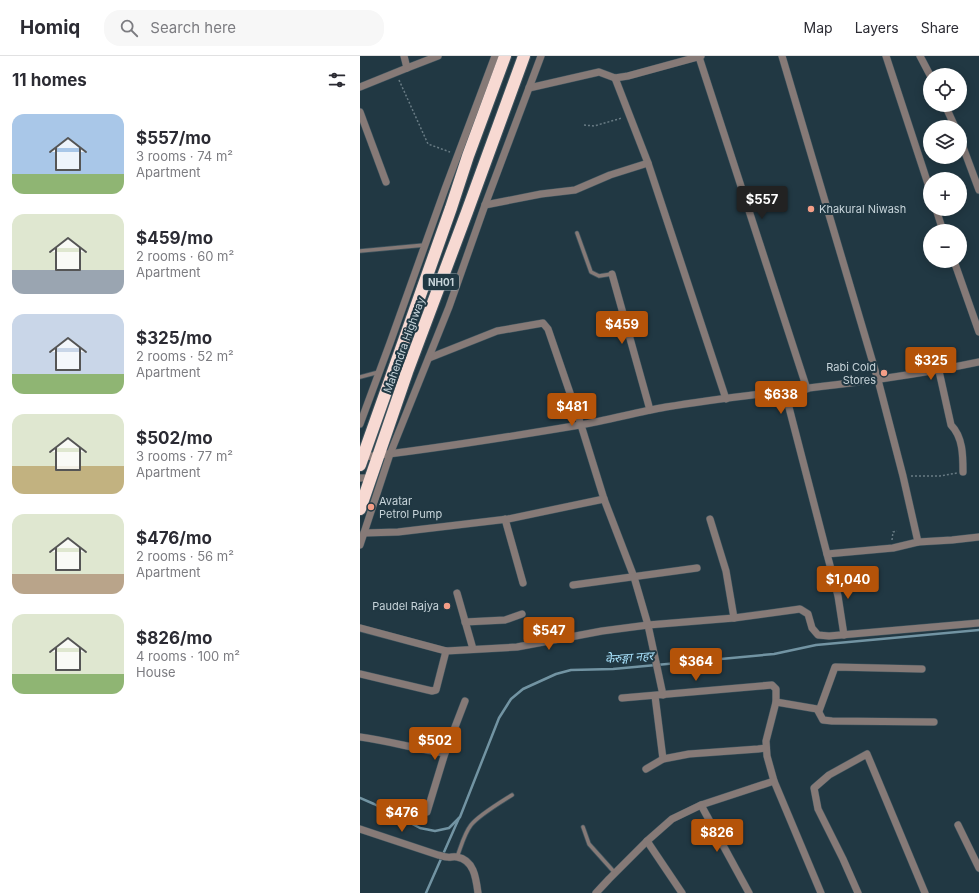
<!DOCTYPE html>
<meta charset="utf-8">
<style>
:root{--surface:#fff;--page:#f7f7f7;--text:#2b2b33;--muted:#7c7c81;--line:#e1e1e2;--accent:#b45309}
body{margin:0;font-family:Inter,"Noto Sans Devanagari",sans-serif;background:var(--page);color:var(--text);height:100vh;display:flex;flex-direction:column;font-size:15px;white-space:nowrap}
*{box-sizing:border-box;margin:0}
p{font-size:13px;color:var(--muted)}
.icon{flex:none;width:22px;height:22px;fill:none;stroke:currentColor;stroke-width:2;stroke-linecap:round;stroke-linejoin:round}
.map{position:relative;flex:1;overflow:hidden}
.panel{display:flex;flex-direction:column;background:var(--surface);width:360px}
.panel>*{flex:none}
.tools{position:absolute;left:563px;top:12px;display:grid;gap:8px}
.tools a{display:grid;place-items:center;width:44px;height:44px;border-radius:50%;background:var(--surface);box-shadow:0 2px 10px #0003;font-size:20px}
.price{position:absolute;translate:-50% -34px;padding:0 9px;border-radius:4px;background:var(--accent);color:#fff;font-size:13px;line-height:26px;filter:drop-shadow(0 1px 2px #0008)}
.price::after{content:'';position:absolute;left:50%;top:24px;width:12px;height:9px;margin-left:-6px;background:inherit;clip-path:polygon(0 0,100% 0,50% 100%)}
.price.on{background:#222;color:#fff}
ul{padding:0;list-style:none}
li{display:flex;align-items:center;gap:12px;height:100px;padding:0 12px}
li span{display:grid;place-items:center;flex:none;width:112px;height:80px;border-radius:12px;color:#555}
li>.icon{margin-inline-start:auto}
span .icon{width:48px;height:48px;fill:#fffc;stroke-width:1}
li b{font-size:17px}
h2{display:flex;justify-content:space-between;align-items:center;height:48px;padding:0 12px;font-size:17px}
header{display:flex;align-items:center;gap:24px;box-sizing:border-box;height:56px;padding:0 20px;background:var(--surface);border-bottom:1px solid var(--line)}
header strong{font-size:19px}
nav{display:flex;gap:22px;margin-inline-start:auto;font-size:14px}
.search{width:280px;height:36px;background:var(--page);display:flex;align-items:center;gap:10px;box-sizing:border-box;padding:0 14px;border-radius:16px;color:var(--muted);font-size:15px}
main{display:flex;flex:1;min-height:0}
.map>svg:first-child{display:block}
</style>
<header>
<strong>Homiq</strong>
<div class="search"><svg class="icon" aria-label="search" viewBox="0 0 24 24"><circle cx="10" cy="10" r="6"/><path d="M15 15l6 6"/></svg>Search here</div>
<nav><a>Map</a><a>Layers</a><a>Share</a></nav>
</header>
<main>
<section class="panel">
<h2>11 homes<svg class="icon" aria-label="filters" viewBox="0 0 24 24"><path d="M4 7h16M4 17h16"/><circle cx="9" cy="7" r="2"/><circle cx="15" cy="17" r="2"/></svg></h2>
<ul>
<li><span style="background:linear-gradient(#a9c7e8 75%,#8fb573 0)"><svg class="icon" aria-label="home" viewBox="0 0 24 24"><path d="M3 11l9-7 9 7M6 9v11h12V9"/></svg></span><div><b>$557/mo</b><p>3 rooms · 74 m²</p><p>Apartment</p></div></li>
<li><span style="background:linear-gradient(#dfe7d0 70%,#9aa5b1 0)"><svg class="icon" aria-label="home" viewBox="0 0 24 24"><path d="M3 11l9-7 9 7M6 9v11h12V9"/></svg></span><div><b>$459/mo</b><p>2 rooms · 60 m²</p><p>Apartment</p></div></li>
<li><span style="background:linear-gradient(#c9d6e8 75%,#8fb573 0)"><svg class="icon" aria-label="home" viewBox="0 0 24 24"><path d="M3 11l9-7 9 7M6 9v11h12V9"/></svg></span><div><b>$325/mo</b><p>2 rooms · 52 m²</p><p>Apartment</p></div></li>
<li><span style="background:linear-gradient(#dfe7d0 65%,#c2b280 0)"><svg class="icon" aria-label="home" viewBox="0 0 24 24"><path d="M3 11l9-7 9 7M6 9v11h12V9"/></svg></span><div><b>$502/mo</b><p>3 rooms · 77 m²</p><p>Apartment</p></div></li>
<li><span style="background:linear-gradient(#dfe7d0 75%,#b9a48a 0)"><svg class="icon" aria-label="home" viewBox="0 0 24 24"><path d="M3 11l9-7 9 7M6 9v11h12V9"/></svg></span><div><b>$476/mo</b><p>2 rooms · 56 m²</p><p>Apartment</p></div></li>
<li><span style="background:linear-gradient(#dfe7d0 75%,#8fb573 0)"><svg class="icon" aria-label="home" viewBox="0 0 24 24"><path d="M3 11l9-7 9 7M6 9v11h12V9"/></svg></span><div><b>$826/mo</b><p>4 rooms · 100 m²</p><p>House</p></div></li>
</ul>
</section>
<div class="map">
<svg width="619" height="837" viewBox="0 0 619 837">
<rect width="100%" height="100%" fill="#213843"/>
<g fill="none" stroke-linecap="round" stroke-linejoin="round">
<g stroke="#7294a3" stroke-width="2.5">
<path d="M 0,742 L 14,748 L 60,772 L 75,775 L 89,772 L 100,761 L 139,662 L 151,643 L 163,633 L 196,618 L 211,614 L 253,613 L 414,598 L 456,589 L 619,574"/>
<path d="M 66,837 L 99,762"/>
</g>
<defs>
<g id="lane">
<path d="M 217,177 L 231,216 L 239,220 L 252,218"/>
<path d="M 0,195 L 65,189"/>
<path d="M 0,321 L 19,316"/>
<path d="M 223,771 L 229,788 L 255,817"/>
<path d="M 97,801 C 101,791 104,778 111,769 C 119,759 141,746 152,739"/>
</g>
<g id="street">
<path d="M 44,0 L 47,12 L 78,0"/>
<path d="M 422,0 L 518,324 L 543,420 L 558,486 L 533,492 L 467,498 L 425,336"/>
<path d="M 526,0 L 570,134"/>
<path d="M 560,0 L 570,19"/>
<path d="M 339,1 L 447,333"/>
<path d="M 255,22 L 288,107 L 366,343"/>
<path d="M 0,31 L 47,12"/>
<path d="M 169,32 L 239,16 L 255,22 L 268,20 L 341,0"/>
<path d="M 585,49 L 595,71"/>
<path d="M 0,56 L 26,126"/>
<path d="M 600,83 L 619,134"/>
<path d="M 125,149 L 181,138 L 215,134 L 250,119 L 288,107"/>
<path d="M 576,153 L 583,175"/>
<path d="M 594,205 L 619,276"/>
<path d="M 252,218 L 290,354"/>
<path d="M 69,302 L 137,275 L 183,267 L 188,273 L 221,369 L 244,443 L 274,521 L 288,569 L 303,639"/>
<path d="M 579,315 L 591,369 C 603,381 603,400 603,416"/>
<path d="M 0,368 L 30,287 L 85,133 L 135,0"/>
<path d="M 3,401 C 75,393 148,381 220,369 C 249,364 277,356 306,351 C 410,334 516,328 619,306"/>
<path d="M 0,422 L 10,422"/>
<path d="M 145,463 L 163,527"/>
<path d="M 350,463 L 366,515 L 374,562"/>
<path d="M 4,477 L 38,476 L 148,463 L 244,443"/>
<path d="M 558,486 L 592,484 L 619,481"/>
<path d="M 0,489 L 30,398 L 89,251 L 125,149 L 181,0"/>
<path d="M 467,498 L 478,540 L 484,579"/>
<path d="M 213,529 L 337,512"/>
<path d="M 97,537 L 113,593"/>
<path d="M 105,566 L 145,564 L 162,558"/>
<path d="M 0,572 L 86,595 L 76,634 L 72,635 L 0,618"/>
<path d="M 86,595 L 157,591 L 242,575 L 288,569 L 374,562 L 440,553 L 448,558 L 452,572 L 458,579 L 469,580 L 619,567"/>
<path d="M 295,640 L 303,703"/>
<path d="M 262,642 L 412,629 L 416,633 L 416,646 L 406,685 L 407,700 L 414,725 L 461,837"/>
<path d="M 416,646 L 457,653 L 463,664 L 472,665 L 574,666"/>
<path d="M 459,655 L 475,611 L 562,613"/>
<path d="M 0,681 C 29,685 56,693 85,697 L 105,645"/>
<path d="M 286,713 L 303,703 L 329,698 L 398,693 L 406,692"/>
<path d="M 341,749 L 389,837"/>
<path d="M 67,756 L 85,697"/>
<path d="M 598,769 L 619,812"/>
<path d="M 0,773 L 78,799 C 80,799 84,801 87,801 C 90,802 93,800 97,801 C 114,804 116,822 118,837"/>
<path d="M 287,785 L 322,837"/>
<path d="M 236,837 L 249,823 L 287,785 L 312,763 L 341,749 L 414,725"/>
<path d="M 498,837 L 483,803 L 458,753 L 454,732 L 469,719 L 507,698 L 565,837"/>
</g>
<g id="highway">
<path d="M 0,409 L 91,152 L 108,100 L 145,0"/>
<path d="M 0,453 L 47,316 L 107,156 L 164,0"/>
</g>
</defs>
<use href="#lane" stroke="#3f545e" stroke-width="5"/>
<use href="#street" stroke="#3f545e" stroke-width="8"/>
<use href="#highway" stroke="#3f545e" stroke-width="14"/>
<g stroke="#687b84" stroke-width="1.5" stroke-dasharray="2 2" stroke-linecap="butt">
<path d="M 39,24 L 68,88 L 90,96"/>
<path d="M 224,69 L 234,70 L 262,62"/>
<path d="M 551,420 L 580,420 L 597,417"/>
<path d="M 532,484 L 533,476 L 537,475"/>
</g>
<use href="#lane" stroke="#867a77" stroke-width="3.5"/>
<use href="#street" stroke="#867a77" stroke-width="7"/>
<use href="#highway" stroke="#f7d9d2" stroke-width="12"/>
</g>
<g fill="#f49e87" stroke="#213843" stroke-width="1.5">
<circle cx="451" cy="153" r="4"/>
<circle cx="524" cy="317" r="4"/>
<circle cx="11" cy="451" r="4"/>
<circle cx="87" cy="550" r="4"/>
</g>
<g text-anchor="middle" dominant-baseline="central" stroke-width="4" stroke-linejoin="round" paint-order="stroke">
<rect fill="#213843" stroke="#95a5ad" stroke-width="1" x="63" y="218" width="36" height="16" rx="3"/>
<g font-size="10" font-weight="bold" fill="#c7d4da">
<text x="81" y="226">NH01</text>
</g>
<g font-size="11" fill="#c7d4da" stroke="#213843" text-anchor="start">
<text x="459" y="153">Khakural Niwash</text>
<text x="516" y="311" text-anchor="end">Rabi Cold<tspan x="516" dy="13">Stores</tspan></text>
<text x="19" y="445">Avatar<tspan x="19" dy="13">Petrol Pump</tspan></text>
<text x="79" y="550" text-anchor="end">Paudel Rajya</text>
</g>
<g font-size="11" fill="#c7d4da" stroke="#213843">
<text transform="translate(44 289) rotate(-70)">Mahendra Highway</text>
</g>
<g font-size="12" font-style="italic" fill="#a7e0fa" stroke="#213843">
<text transform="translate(269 601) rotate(-4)">केेरुङ्गा नहर</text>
</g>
</g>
</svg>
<div class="tools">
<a><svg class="icon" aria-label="locate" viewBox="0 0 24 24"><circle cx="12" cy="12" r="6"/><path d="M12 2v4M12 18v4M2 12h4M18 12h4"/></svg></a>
<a><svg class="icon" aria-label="layers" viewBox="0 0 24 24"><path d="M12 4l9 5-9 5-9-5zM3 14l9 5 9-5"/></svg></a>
<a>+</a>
<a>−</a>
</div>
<b class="price on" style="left:402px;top:164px">$557</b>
<b class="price" style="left:262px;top:289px">$459</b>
<b class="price" style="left:571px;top:325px">$325</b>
<b class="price" style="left:421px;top:359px">$638</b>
<b class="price" style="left:212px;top:371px">$481</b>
<b class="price" style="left:488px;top:544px">$1,040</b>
<b class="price" style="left:189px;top:595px">$547</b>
<b class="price" style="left:336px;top:626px">$364</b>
<b class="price" style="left:75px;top:705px">$502</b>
<b class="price" style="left:42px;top:777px">$476</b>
<b class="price" style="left:357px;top:797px">$826</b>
</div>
</main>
